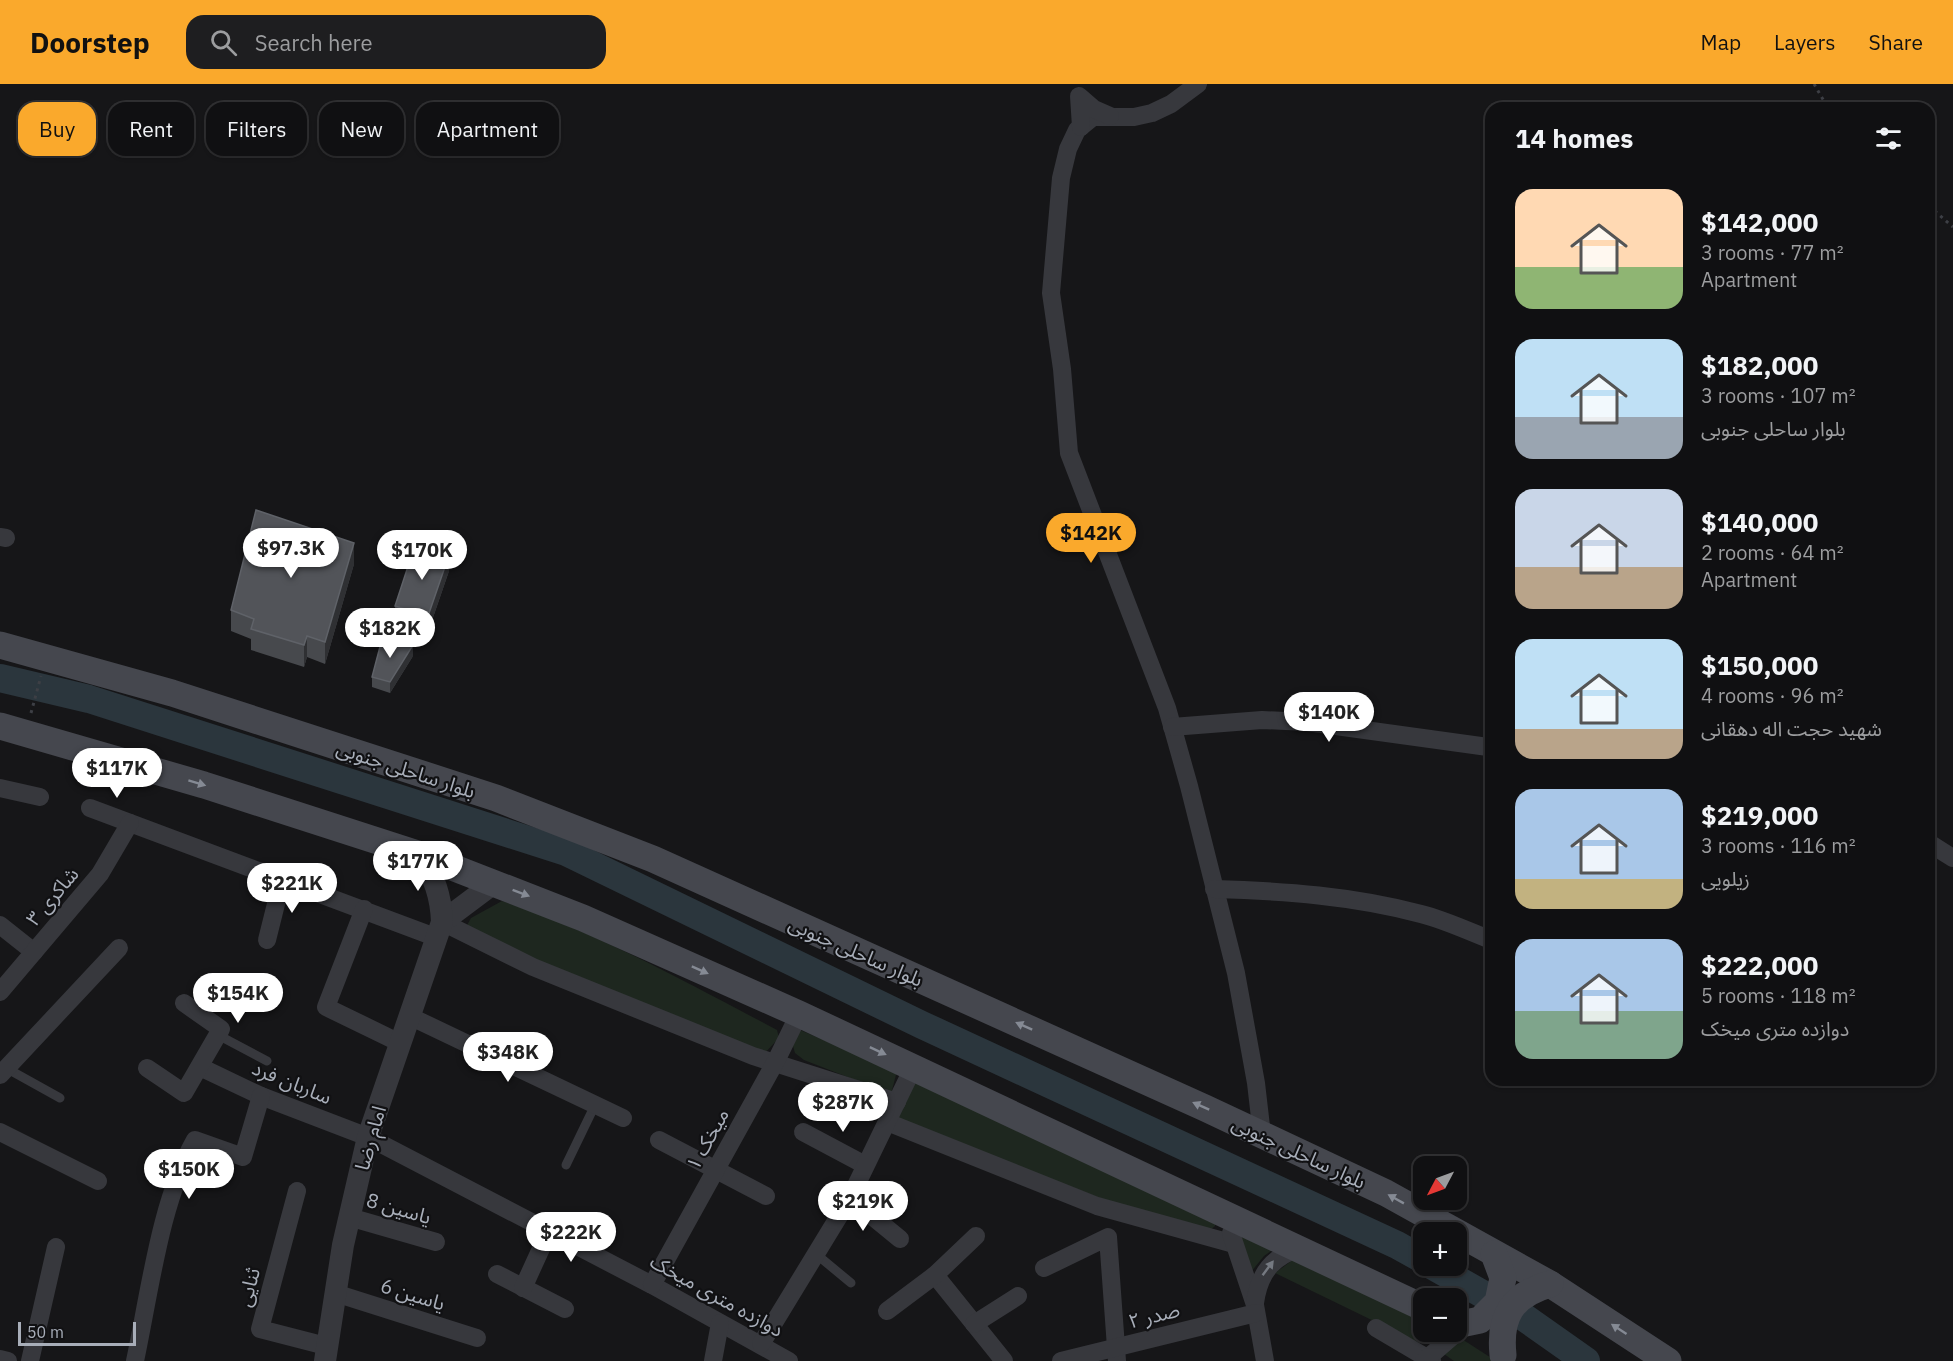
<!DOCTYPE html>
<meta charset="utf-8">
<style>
:root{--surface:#101012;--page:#1e1e20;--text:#f1f3f6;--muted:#9c9d9f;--line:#303032;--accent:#faa92c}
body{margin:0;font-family:"IBM Plex Sans","Noto Sans Arabic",sans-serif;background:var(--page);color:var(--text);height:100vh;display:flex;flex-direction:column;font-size:22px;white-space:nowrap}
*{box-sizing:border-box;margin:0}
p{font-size:20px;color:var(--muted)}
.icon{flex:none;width:33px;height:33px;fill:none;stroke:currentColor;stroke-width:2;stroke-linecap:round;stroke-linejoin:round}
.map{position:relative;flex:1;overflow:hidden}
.drawer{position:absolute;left:1485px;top:18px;width:450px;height:984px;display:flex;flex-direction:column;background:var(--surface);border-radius:18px;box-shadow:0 2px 4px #0004,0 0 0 2px var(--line)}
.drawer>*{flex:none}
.banner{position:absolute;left:18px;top:18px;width:570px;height:54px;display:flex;gap:12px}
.needle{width:39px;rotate:229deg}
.buttons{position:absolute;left:1413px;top:1072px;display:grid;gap:12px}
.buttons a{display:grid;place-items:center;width:54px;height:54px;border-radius:12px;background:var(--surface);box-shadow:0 2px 4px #0004,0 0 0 2px var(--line);font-size:30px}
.scale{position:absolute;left:18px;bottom:15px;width:118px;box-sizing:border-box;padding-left:6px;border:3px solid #a8aeb9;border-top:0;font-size:16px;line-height:21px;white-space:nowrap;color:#a8aeb9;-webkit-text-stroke:4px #111113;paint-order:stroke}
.price{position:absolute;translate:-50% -51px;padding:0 14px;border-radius:21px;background:#fff;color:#222;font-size:20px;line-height:39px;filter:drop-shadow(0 2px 3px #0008)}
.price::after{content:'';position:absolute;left:50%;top:36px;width:18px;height:14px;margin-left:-9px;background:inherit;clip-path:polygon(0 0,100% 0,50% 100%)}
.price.selected{background:var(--accent);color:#111}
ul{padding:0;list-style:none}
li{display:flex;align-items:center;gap:18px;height:150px;padding:0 30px}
li span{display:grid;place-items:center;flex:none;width:168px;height:120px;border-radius:18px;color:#555}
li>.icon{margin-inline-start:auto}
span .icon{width:72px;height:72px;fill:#fffc;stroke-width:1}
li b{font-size:26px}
h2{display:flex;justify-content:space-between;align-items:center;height:72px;padding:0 30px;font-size:26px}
.chip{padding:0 21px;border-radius:18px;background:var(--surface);box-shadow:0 2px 4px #0004,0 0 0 2px var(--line);font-size:21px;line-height:54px}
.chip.selected{background:var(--accent);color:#111}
header{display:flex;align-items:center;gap:36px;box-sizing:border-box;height:84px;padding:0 30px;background:var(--accent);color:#111}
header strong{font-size:28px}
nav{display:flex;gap:33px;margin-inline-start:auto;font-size:21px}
.search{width:420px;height:54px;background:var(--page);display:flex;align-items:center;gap:15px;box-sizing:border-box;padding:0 21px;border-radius:18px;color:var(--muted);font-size:22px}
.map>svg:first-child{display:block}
</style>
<header>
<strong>Doorstep</strong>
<div class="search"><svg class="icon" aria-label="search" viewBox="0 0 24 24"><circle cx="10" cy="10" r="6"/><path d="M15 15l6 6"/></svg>Search here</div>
<nav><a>Map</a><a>Layers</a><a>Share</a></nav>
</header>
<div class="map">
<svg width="1953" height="1277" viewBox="0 0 1953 1277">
<rect width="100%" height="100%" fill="#161618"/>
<g fill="#1e271f">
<path d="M 502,817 C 598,849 688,899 777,946 L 779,954 L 761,973 L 465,845 L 471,834 Z"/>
<path d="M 800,946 L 897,987 L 891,1010 L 804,976 L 795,969 L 793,962 Z"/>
<path d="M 916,997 L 1215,1135 L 1215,1142 L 1209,1147 L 1102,1115 L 897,1034 Z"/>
<path d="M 1240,1149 L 1275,1164 L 1264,1172 L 1251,1188 Z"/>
<path d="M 1297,1173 L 1423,1234 L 1425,1248 L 1419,1259 L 1275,1189 Z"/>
<path d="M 1451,1248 L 1496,1277 L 1454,1277 L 1434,1263 Z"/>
</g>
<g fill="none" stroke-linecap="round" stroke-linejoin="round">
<g stroke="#2b363d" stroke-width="28">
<path d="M 0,594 L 89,615 L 566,768 L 922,941 L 1397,1161 L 1424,1176"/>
<path d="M 1433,1182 L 1525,1234 L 1586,1277"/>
</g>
<g stroke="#3d3f45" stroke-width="3" stroke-dasharray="3 4.5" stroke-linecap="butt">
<path d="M 1814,0 L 1828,24"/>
<path d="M 1929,122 L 1953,143"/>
<path d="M 31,629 L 41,592"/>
</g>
<g stroke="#37383d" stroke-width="9">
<path d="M 218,951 L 267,977"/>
<path d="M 6,984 L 60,1014"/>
<path d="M 566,1081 L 595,1021"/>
<path d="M 816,1170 L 851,1199"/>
</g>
<g stroke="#37383d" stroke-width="18">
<path d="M 1198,0 L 1171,20 L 1152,29 L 1134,33 L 1093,33 L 1077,46 L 1068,65 L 1061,94 L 1051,209 L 1062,285 L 1069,369 L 1167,624 L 1189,702 L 1236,889 L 1256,999 L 1262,1051"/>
<path d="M 1081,43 L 1079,12 L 1094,25 L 1110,32"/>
<path d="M 0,453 L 6,454"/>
<path d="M 1172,643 L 1262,636 L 1307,638 L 1488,663"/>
<path d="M 0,704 L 40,713"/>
<path d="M 90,724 L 435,853"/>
<path d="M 1929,759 L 1953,774"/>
<path d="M 1214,805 C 1284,807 1354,812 1421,830 C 1445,836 1468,847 1491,856"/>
<path d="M 364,825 L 326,923 L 400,959"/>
<path d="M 442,838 L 533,883 L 753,972 L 897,1018"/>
<path d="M 0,841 L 34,868"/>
<path d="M 267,856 L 282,796"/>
<path d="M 0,908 L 100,790 L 130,739"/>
<path d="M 409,932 L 623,1034"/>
<path d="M 200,983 L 261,1012 L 368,1053 L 652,1201 L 789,1277"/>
<path d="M 147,984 L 184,1009 L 221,945 L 184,919"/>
<path d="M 0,991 L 119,864"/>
<path d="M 887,1038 L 1097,1122 L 1234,1160"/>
<path d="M 0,1048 L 98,1097"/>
<path d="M 803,1048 L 865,1081"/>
<path d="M 659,1056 L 766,1112"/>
<path d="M 297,1107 L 260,1245 L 326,1262"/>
<path d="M 850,1114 L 900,1155"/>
<path d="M 349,1133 L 436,1158"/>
<path d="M 1231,1149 L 1255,1221 L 1265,1277"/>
<path d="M 1044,1184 L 1108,1153 L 1117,1277"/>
<path d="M 497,1190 L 565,1225"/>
<path d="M 935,1191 L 1004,1277"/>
<path d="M 652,1201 L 776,977 L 799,930"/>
<path d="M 523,1204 L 549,1147"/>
<path d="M 335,1209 L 477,1254"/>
<path d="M 1255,1219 C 1259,1190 1272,1172 1301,1164"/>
<path d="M 887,1227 L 935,1191 L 976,1152"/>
<path d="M 974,1240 L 1018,1212"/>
<path d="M 1376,1244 L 1432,1277"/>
<path d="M 761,1260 L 850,1114 L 913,984"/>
<path d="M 0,1275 L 8,1277"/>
<path d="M 30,1277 L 56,1163"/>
<path d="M 135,1277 C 150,1207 160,1118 195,1056 L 243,1073 L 261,1012"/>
<path d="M 713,1277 L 720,1239"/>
<path d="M 1061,1277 L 1256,1229"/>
<path d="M 1424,1277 L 1461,1245"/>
</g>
<g stroke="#37383d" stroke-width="22">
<path d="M 442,838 L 494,799"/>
<path d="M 325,1277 L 343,1161 L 368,1053 L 442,838 C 441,811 434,794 421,771"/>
</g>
<g stroke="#45474e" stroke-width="27">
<path d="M 0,561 L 172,609 L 496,714 L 653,775 L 1205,1024 L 1386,1109 L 1550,1200 L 1668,1277"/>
<path d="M 0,642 L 204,701 L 421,771 L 583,834 L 799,930 L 1424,1224"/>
<path d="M 1456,1241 L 1480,1236 L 1498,1218 L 1503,1194 L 1494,1170"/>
<path d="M 1503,1271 C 1499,1232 1512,1211 1550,1200"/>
</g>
</g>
<g fill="#47494d">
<path d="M 354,480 L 325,580 L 307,573 L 304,583 L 251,566 L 251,555 L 231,547 L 231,526 Z"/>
<path d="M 449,487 L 428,548 L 395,538 L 395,522 Z"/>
<path d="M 413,572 L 390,609 L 372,603 L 372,593 Z"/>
</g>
<g fill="#2f3033">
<path d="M 354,459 L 354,480 L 325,580 L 325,558 Z"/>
<path d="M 449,471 L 449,487 L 428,548 L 428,532 Z"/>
<path d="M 307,552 L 307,573 L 304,583 L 304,561 Z"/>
<path d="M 413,561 L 413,572 L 390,609 L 390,598 Z"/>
</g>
<g fill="#525459" stroke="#5f6268" stroke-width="1.5">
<path d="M 256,426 L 354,459 L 325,558 L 307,552 L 304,561 L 251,545 L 254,535 L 231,526 Z"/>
<path d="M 414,464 L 449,471 L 428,532 L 395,522 Z"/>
<path d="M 382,555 L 413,561 L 390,598 L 372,593 Z"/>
</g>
<defs><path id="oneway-solid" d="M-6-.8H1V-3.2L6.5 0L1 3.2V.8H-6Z" transform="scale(1.5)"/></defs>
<g fill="#858a94">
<use href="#oneway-solid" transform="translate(197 699) rotate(17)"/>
<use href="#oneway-solid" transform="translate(521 809) rotate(21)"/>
<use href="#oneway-solid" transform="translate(700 886) rotate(24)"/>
<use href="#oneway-solid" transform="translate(1024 942) rotate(-156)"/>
<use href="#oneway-solid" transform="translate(878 967) rotate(25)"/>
<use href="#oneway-solid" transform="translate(1201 1022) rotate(-156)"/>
<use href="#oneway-solid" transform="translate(1396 1115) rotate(-151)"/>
<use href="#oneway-solid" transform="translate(1619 1245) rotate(-147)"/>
</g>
<use fill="#757981" href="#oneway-solid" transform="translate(1268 1184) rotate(-53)"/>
<g text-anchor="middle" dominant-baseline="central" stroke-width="4.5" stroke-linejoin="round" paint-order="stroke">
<g font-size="20" fill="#a8aeb9" stroke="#111113">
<text transform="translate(406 685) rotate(18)">بلوار ساحلی جنوبی</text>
<text transform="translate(52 812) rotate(-50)">شاکری ۳</text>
<text transform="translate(856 867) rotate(24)">بلوار ساحلی جنوبی</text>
<text transform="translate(292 998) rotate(22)">ساربان فرد</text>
<text transform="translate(370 1054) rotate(-74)">امام رضا</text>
<text transform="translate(707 1055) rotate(-61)">میخک ۱</text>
<text transform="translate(1299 1068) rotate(25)">بلوار ساحلی جنوبی</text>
<text transform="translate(399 1124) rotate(16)">یاسین 8</text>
<text transform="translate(248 1203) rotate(-75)">ثنایی</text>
<text transform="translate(413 1210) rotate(17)">یاسین 6</text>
<text transform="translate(717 1211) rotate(29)">دوازده متری میخک</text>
<text transform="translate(1154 1231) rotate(-14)">صدر ۲</text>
</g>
</g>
</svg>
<div class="buttons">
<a><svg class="needle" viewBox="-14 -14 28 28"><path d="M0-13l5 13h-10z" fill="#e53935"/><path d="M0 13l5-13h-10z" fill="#9c9d9f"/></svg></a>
<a>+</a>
<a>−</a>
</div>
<div class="scale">50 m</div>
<b class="price selected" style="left:1091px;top:480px">$142K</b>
<b class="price" style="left:291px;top:495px">$97.3K</b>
<b class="price" style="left:422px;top:497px">$170K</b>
<b class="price" style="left:390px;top:575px">$182K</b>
<b class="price" style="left:1329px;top:659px">$140K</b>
<b class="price" style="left:117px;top:715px">$117K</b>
<b class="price" style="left:418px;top:808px">$177K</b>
<b class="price" style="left:292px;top:830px">$221K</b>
<b class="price" style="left:238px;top:940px">$154K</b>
<b class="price" style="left:508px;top:999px">$348K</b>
<b class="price" style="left:843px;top:1049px">$287K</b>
<b class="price" style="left:189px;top:1116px">$150K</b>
<b class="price" style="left:863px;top:1148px">$219K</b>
<b class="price" style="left:571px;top:1179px">$222K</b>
<div class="banner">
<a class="chip selected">Buy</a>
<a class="chip">Rent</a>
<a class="chip">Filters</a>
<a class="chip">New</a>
<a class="chip">Apartment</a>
</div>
<section class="drawer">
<h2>14 homes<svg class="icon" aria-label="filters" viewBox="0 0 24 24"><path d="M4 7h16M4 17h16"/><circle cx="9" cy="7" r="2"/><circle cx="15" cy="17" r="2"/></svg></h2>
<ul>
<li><span style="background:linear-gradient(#ffd9b3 65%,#8fb573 0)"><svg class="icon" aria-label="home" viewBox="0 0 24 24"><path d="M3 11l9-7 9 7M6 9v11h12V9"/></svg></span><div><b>$142,000</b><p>3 rooms · 77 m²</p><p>Apartment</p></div></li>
<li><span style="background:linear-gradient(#bfe0f5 65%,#9aa5b1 0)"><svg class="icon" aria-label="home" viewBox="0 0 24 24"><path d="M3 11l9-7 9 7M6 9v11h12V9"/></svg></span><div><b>$182,000</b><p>3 rooms · 107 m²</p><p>بلوار ساحلی جنوبی</p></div></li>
<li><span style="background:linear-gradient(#c9d6e8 65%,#b9a48a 0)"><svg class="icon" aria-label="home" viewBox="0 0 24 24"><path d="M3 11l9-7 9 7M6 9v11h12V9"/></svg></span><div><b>$140,000</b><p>2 rooms · 64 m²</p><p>Apartment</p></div></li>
<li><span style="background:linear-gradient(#bfe0f5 75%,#b9a48a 0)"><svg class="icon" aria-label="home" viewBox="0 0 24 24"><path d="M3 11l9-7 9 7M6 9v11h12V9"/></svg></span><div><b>$150,000</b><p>4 rooms · 96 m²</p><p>شهید حجت اله دهقانی</p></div></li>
<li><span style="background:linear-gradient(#a9c7e8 75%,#c2b280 0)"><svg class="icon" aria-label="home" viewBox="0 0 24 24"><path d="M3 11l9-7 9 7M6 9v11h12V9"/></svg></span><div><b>$219,000</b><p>3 rooms · 116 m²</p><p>زیلویی</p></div></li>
<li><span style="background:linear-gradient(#a9c7e8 60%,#7fa58c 0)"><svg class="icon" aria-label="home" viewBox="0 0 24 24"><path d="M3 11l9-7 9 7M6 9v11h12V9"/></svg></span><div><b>$222,000</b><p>5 rooms · 118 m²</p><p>دوازده متری میخک</p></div></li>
</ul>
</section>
</div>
